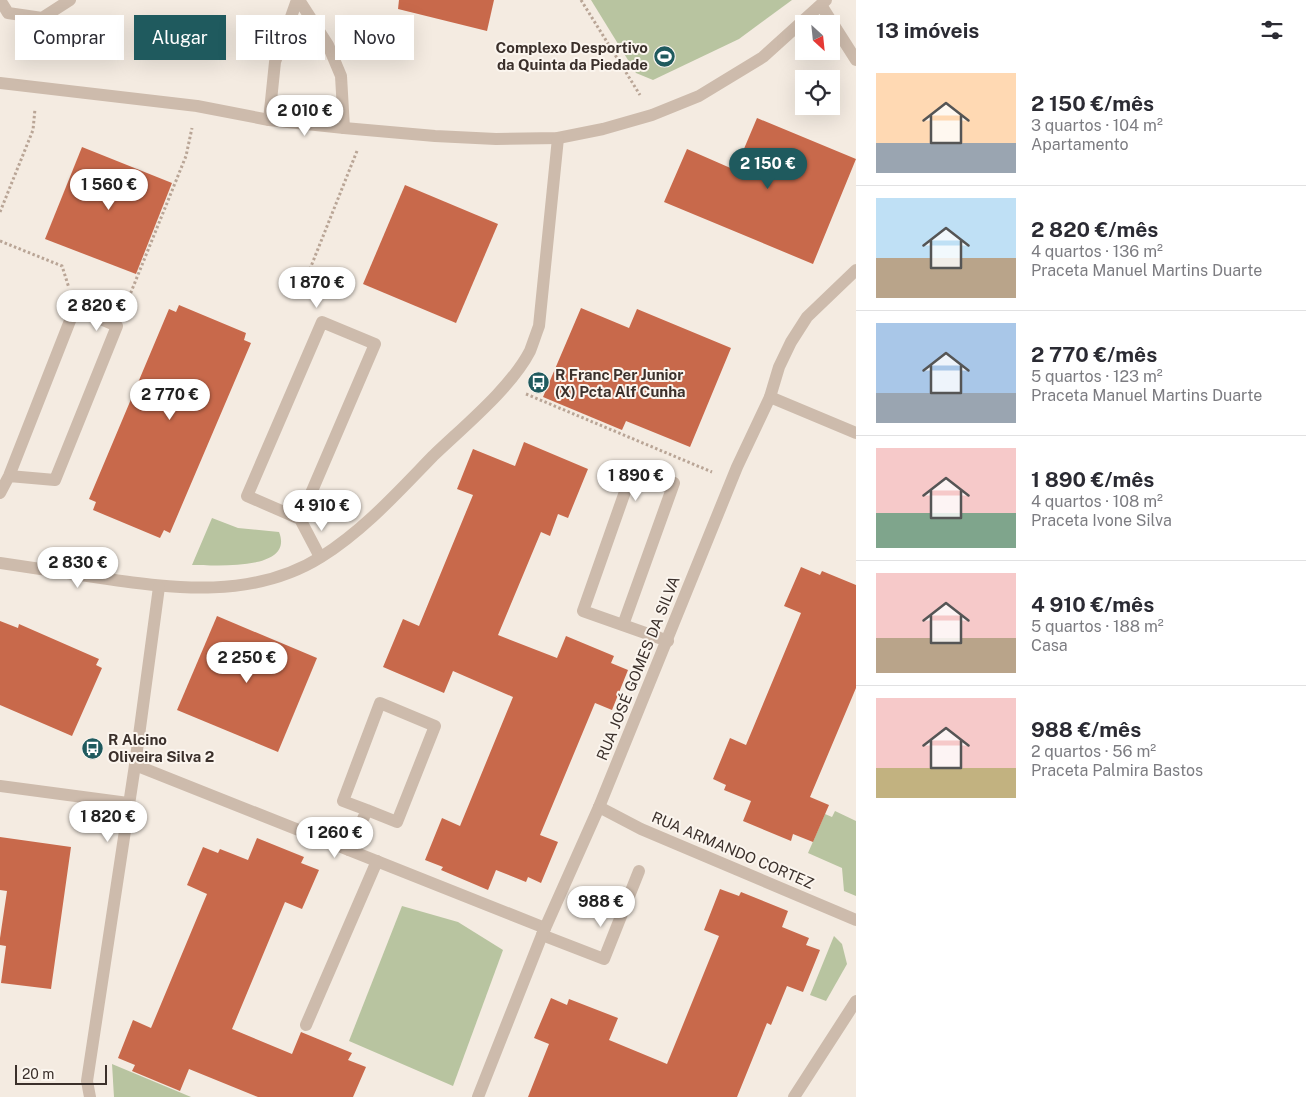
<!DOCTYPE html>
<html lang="pt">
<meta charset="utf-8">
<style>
:root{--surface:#fff;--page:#f2f2f3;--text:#2b2b33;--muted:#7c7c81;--line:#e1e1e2;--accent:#1f5a5e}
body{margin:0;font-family:"Public Sans",sans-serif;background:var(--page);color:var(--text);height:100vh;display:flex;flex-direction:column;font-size:19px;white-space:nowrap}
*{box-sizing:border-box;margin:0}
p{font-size:16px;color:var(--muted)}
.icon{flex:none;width:28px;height:28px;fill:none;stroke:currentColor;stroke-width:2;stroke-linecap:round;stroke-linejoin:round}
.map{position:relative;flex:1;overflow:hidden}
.panel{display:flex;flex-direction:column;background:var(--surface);width:450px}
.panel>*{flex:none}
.hud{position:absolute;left:15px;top:15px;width:475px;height:45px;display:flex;gap:10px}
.needle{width:32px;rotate:153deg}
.buttons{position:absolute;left:795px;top:15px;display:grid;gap:10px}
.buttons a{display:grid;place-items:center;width:45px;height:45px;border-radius:0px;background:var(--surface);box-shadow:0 5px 20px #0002;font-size:25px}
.scale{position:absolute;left:15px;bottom:12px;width:92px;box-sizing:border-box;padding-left:5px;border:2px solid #3b302b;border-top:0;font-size:14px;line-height:18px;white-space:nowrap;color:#3b302b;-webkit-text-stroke:4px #fbf5ee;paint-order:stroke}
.price{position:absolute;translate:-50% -42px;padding:0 11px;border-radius:18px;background:#fff;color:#222;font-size:16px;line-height:32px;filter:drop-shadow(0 1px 2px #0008)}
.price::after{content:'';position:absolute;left:50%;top:30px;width:15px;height:11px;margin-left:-8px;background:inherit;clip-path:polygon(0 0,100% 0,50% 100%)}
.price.current{background:var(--accent);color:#fff}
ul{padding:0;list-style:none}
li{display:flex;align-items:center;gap:15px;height:125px;padding:0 20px}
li+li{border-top:1px solid var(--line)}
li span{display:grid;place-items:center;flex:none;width:140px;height:100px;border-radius:0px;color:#555}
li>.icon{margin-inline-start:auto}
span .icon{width:60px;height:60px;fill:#fffc;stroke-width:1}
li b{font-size:21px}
h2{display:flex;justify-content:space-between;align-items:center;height:60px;padding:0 20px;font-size:21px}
.pill{padding:0 18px;border-radius:0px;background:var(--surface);box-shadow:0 5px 20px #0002;font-size:18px;line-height:45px}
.pill.current{background:var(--accent);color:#fff}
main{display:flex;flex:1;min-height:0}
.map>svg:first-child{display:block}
</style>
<main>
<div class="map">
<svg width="856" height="1097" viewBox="0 0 856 1097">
<rect width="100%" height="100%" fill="#f4ebe1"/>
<g fill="#b8c4a0">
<path d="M 591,0 L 792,0 L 739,39 L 653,80 L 636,73 Z"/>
<path d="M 212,518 L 238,528 L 279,532 C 295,572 214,565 192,565 Z"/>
<path d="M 835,811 L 856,821 L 856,896 L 844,891 L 842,868 L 808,853 L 825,814 L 832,817 Z"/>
<path d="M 402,906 L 458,922 L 503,950 L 453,1086 L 349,1041 Z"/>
<path d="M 834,936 L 842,944 L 847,964 L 826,1001 L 810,995 Z"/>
<path d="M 112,1064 L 191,1097 L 114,1097 Z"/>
</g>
<g fill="#c8694b">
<path d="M 399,0 L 494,0 L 487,31 L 398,9 Z"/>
<path d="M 757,118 L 856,159 L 813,264 L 664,202 L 687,149 L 735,170 Z"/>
<path d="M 82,147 L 172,183 L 136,274 L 45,239 Z"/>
<path d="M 405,185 L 498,224 L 456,323 L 363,284 Z"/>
<path d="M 179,305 L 246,333 L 244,340 L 251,343 L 170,533 L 164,530 L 160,538 L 93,510 L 96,502 L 89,499 L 169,309 L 176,312 Z"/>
<path d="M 581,308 L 629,328 L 637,309 L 731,348 L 690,447 L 626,421 L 622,430 L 543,397 Z"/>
<path d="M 524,442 L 588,469 L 568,518 L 558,514 L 550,536 L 541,532 L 498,635 L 557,658 L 566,636 L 614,656 L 611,663 L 628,670 L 612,710 L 595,703 L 540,835 L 558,842 L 541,883 L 528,877 L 526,882 L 496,870 L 488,890 L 441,870 L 443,867 L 425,860 L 442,818 L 460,826 L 513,697 L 453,671 L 444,693 L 383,667 L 403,619 L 419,626 L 473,495 L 457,489 L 473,449 L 515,466 Z"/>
<path d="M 801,567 L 820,575 L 822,571 L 856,585 L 856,688 L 810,797 L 829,805 L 813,842 L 793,834 L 791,841 L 743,821 L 751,801 L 724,790 L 726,785 L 713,779 L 730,738 L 746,745 L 801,613 L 784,606 Z"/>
<path d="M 217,616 L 317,658 L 278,752 L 177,710 Z"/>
<path d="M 0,621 L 18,628 L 19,624 L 99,659 L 96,665 L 102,668 L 72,736 L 0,705 Z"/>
<path d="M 0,837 L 71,847 L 51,989 L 1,983 L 6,946 L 0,945 L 0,938 L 7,891 L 0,890 Z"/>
<path d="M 257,838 L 304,857 L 301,863 L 319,870 L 302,909 L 285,902 L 232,1029 L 292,1054 L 301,1032 L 352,1053 L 348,1060 L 366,1067 L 353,1097 L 258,1097 L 189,1069 L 180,1091 L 132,1071 L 135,1065 L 118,1058 L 133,1020 L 151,1028 L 207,894 L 187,885 L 203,847 L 218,853 L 220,849 L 248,860 Z"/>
<path d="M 720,889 L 739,896 L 741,892 L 788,911 L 782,927 L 809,938 L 806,945 L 820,950 L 803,992 L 787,986 L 771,1025 L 767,1023 L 737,1097 L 528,1097 L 549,1044 L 534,1038 L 551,998 L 567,1005 L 569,999 L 618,1018 L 609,1040 L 667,1064 L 719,936 L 704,930 Z"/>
</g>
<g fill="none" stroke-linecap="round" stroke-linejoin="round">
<g stroke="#b9a596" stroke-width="3" stroke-dasharray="2.5 2.5" stroke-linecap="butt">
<path d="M 581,0 L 640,95"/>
<path d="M 0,212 L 33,130 L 35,109"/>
<path d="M 0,241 L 62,266 L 69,288"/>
<path d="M 315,302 L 306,279 L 357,151"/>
<path d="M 125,307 L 186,156 L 192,128"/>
<path d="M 526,394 L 712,472"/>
</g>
<g stroke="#cdbbac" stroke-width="12">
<path d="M 0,0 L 8,13 L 42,18 L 70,0"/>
<path d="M 299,0 L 328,45 L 341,76 L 344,128"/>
<path d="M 821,5 L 856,60"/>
<path d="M 0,83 L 197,106 L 269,120 L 344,128 L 435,136 L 496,139 L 558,138 L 603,129 L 652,115 L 699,96 L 763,57 L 826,0"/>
<path d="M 269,120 L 275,62 L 297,0"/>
<path d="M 770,397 L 856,433"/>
<path d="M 0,493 L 9,476 L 75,308 L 117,326 L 55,480 L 9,476"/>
<path d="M 300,519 L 375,344 L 322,322 L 247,496 L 300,519 L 320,557"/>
<path d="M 0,563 C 34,568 67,573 101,578 C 175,589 254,599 321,557 C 364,530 398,492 433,456 C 463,427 511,388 530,351 C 533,343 536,334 539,326 L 558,138"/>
<path d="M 623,625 L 674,483 L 633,469 L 583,611 L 668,641"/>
<path d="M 135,765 L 545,928"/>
<path d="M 0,786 L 128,803"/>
<path d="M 599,807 L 641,829 L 856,920"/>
<path d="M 349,850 L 367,810 L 343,801 L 380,703 L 435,726 L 397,822 L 367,810"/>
<path d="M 542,935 L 604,959 L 639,871"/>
<path d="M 306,1025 L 377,861"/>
<path d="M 90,1097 L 87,1081 L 135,765 L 159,587"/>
<path d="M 478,1097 L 542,935 L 599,807 L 737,467 L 770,397 L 779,367 L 791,342 L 807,317 L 856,270"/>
<path d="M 794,1097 L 856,1001"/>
</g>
</g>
<defs>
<symbol id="stadium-disc" viewBox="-11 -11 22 22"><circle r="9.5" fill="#1f5a5e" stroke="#fbf5ee"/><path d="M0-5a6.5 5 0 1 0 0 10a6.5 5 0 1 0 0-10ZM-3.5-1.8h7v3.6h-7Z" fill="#fff"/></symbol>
<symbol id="bus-disc" viewBox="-11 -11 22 22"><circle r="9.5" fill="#1f5a5e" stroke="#fbf5ee"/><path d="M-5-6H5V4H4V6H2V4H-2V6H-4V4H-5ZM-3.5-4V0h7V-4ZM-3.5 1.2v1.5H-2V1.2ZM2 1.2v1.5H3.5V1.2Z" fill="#fff"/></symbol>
</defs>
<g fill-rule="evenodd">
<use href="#stadium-disc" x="652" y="44" width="25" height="25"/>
<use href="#bus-disc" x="526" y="370" width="25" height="25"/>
<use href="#bus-disc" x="80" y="736" width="25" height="25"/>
</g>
<g text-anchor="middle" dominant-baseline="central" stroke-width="4" stroke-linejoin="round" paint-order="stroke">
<g font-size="15" font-weight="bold" fill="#3b302b" stroke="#fbf5ee" text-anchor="start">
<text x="648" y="47" text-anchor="end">Complexo Desportivo<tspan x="648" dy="17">da Quinta da Piedade</tspan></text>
<text x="555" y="374">R Franc Per Junior<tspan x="555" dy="17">(X) Pcta Alf Cunha</tspan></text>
<text x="108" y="739">R Alcino<tspan x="108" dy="17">Oliveira Silva 2</tspan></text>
</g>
<g font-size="15" fill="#3b302b" stroke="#fbf5ee">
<text transform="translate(638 668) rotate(-68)">RUA JOSÉ GOMES DA SILVA</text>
<text transform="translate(733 850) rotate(23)">RUA ARMANDO CORTEZ</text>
</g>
</g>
</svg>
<div class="buttons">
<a><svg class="needle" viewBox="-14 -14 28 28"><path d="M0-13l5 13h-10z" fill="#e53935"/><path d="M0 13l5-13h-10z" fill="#7c7c81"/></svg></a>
<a><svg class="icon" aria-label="locate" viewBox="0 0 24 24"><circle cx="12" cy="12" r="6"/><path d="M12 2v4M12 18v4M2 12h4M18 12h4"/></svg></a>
</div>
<div class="scale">20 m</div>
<b class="price" style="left:305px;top:137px">2 010 €</b>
<b class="price current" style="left:768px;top:190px">2 150 €</b>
<b class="price" style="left:109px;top:211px">1 560 €</b>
<b class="price" style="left:317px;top:309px">1 870 €</b>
<b class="price" style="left:97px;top:332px">2 820 €</b>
<b class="price" style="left:170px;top:421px">2 770 €</b>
<b class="price" style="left:636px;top:502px">1 890 €</b>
<b class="price" style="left:322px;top:532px">4 910 €</b>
<b class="price" style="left:78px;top:589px">2 830 €</b>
<b class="price" style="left:247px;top:684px">2 250 €</b>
<b class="price" style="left:108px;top:843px">1 820 €</b>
<b class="price" style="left:335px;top:859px">1 260 €</b>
<b class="price" style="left:601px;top:928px">988 €</b>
<div class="hud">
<a class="pill">Comprar</a>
<a class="pill current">Alugar</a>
<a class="pill">Filtros</a>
<a class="pill">Novo</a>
</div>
</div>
<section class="panel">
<h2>13 imóveis<svg class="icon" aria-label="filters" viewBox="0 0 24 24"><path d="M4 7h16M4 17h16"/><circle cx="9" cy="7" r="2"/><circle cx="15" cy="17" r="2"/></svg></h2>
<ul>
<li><span style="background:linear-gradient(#ffd9b3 70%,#9aa5b1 0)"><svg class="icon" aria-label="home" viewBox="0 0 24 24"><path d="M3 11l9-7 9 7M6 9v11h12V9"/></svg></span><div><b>2 150 €/mês</b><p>3 quartos · 104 m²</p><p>Apartamento</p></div></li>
<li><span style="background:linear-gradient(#bfe0f5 60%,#b9a48a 0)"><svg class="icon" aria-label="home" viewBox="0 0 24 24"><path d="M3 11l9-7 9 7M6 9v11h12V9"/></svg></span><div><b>2 820 €/mês</b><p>4 quartos · 136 m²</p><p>Praceta Manuel Martins Duarte</p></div></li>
<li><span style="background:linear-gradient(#a9c7e8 70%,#9aa5b1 0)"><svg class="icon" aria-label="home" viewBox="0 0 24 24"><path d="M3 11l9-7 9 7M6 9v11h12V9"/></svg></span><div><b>2 770 €/mês</b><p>5 quartos · 123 m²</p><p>Praceta Manuel Martins Duarte</p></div></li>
<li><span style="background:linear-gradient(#f6c9c9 65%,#7fa58c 0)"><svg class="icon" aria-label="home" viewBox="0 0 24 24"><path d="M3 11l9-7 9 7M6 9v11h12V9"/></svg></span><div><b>1 890 €/mês</b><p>4 quartos · 108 m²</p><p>Praceta Ivone Silva</p></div></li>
<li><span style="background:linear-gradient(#f6c9c9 65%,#b9a48a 0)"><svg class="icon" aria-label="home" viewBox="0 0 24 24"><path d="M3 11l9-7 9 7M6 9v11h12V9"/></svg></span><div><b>4 910 €/mês</b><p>5 quartos · 188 m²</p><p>Casa</p></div></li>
<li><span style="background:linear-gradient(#f6c9c9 70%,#c2b280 0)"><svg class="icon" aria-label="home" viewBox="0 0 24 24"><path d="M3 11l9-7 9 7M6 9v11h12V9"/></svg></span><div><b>988 €/mês</b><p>2 quartos · 56 m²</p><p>Praceta Palmira Bastos</p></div></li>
</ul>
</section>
</main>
